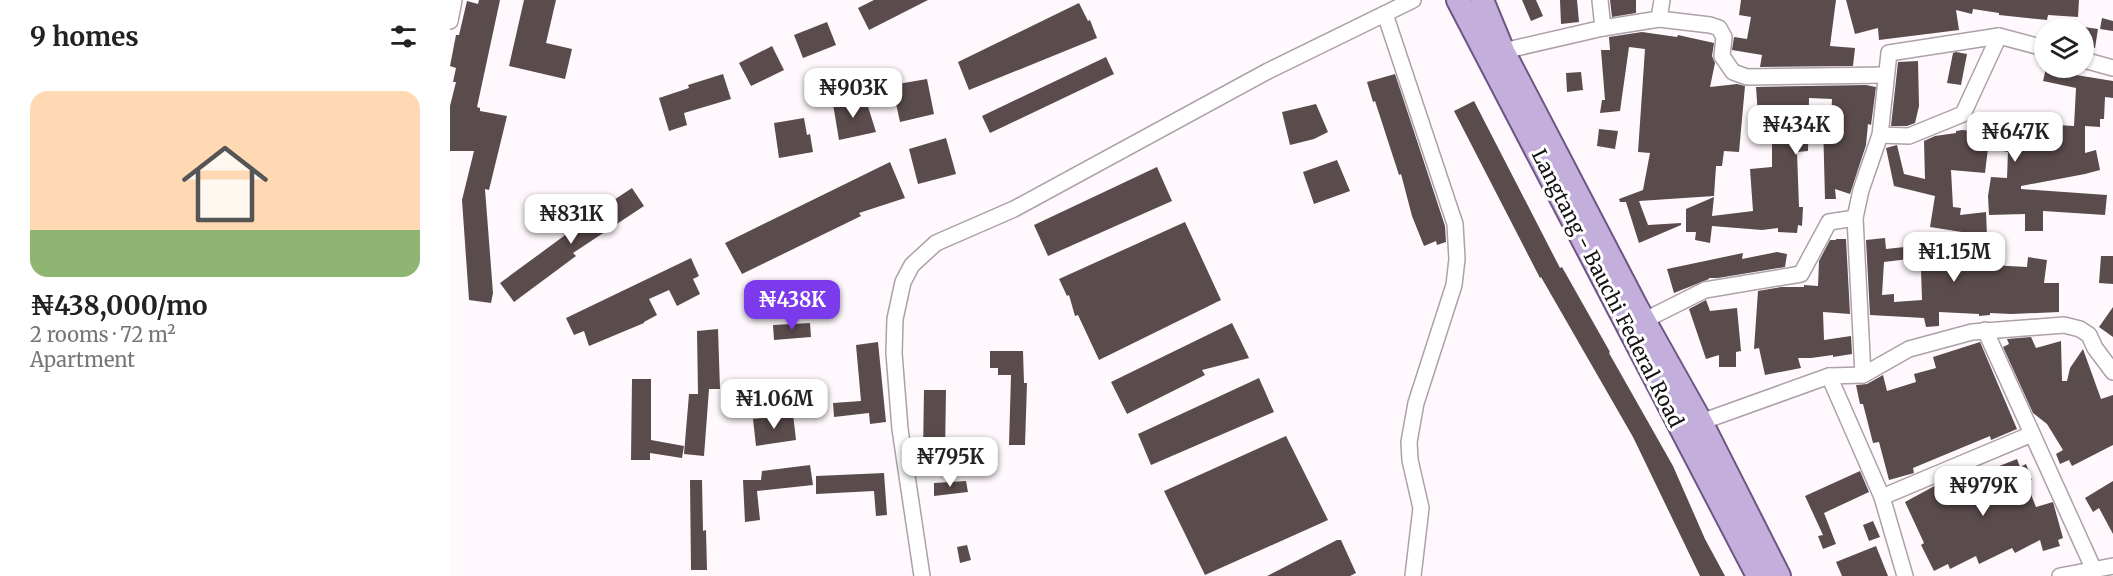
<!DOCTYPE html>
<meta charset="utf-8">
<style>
:root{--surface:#fff;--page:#f6f6f6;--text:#222;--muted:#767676;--accent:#7c3aed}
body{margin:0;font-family:Merriweather,serif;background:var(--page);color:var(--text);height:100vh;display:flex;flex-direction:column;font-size:22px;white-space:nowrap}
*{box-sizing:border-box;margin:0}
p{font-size:20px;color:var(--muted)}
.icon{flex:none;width:33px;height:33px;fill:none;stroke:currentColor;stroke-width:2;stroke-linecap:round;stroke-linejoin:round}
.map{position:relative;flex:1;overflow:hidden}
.details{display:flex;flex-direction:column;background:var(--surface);width:450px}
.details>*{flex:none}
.controls{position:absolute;left:1584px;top:18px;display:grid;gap:12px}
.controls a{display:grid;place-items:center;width:60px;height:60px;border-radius:50%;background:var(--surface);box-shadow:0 2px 4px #0004;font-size:30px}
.price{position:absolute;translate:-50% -51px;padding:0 14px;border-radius:12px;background:#fff;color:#222;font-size:20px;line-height:39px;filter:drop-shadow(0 2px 3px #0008)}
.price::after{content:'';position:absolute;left:50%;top:36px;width:18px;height:14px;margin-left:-9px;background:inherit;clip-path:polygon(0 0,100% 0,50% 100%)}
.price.active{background:var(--accent);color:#fff}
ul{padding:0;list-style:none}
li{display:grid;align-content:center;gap:12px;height:318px;padding:0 30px}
li span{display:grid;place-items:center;height:186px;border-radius:18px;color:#555}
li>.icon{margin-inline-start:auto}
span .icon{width:108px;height:108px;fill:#fffc;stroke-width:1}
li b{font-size:26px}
h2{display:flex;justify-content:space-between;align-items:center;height:72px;padding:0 30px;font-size:26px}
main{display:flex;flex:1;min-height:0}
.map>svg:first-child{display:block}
</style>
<main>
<section class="details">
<h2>9 homes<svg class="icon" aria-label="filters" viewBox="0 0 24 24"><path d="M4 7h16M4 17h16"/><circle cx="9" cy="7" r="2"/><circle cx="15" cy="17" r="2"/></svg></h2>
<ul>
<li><span style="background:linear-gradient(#ffd9b3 75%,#8fb573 0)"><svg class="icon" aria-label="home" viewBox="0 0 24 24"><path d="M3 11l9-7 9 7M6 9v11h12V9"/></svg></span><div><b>₦438,000/mo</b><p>2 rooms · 72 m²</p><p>Apartment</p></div></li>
</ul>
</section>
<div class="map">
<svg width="1663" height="576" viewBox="0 0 1663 576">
<rect width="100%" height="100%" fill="#fff9fd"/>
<g fill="#5a4b4c" fill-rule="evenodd">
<path d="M 29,0 L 50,0 L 27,107 L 30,108 L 30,111 L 57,116 L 39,190 L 35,189 L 43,293 L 41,303 L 19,300 L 12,200 L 24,151 L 0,151 L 0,106 L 6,82 L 3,82 L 6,68 L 0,66 L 6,35 L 9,35 L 17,1 L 28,4 Z"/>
<path d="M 74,0 L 106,0 L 96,43 L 122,49 L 115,79 L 59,66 Z"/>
<path d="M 424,0 L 478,0 L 419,30 L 408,8 Z"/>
<path d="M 1072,0 L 1086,0 L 1093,16 L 1081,21 Z"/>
<path d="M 1110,0 L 1127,0 L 1129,22 L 1111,24 Z"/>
<path d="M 1160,0 L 1186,0 L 1186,13 L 1162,17 Z"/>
<path d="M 1291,0 L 1386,0 L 1380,46 L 1405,48 L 1403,66 L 1310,67 L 1312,55 L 1282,50 L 1284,37 L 1297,39 L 1301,17 L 1289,15 Z"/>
<path d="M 1396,0 L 1629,0 L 1628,17 L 1598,15 L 1597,20 L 1549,15 L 1549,13 L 1523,9 L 1522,14 L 1506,10 L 1509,30 L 1429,40 L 1428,28 L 1405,34 Z"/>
<path d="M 629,3 L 638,21 L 640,20 L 647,38 L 519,90 L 508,62 Z"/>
<path d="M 1652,18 L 1663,21 L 1663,31 L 1650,29 Z"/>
<path d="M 377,22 L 386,45 L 353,58 L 344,35 Z"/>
<path d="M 1634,27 L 1648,29 L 1645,48 L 1634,46 Z"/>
<path d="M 1192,32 L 1227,37 L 1228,35 L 1264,43 L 1262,56 L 1265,63 L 1260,87 L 1287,84 L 1295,86 L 1289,152 L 1274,151 L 1272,166 L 1266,166 L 1264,196 L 1189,201 L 1198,225 L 1231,223 L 1231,225 L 1189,243 L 1176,202 L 1170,202 L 1169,199 L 1193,190 L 1200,153 L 1188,152 L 1195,49 L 1179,47 L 1170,111 L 1150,113 L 1152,100 L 1155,100 L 1151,50 L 1160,50 L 1159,37 Z"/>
<path d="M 322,46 L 334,70 L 301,86 L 289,63 Z"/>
<path d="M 1506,52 L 1517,54 L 1511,85 L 1497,83 L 1503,53 Z"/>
<path d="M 656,57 L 664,74 L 540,133 L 532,116 Z"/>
<path d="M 1468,61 L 1469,106 L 1465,123 L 1457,126 L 1441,126 L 1448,62 Z"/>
<path d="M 1596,68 L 1628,68 L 1626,75 L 1663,81 L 1663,98 L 1655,97 L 1654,119 L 1650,119 L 1650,127 L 1635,126 L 1635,153 L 1646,150 L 1650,170 L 1635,174 L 1571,186 L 1571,189 L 1657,195 L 1655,215 L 1593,211 L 1593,231 L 1575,231 L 1575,214 L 1539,215 L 1538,196 L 1541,177 L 1557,178 L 1558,152 L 1538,148 L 1535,173 L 1501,170 L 1503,207 L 1511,208 L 1510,215 L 1536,212 L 1537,236 L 1480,227 L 1485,196 L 1444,186 L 1436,148 L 1447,145 L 1454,174 L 1475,179 L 1474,141 L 1485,136 L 1506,133 L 1506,131 L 1512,130 L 1536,132 L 1536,128 L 1572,127 L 1572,123 L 1624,126 L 1626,88 L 1593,81 Z"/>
<path d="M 1131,72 L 1133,90 L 1117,92 L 1116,73 Z"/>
<path d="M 273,74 L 281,99 L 234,113 L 237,125 L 219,131 L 209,98 L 239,88 L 238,85 Z"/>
<path d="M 945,74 L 995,226 L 996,242 L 987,245 L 986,241 L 974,246 L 962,216 L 951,174 L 949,175 L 925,101 L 923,102 L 917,82 Z"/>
<path d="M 477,79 L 484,114 L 450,122 L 442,85 Z"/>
<path d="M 1416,85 L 1426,87 L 1421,125 L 1418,124 L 1416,145 L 1400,194 L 1385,189 L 1386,199 L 1375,199 L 1373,122 L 1381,121 L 1382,99 L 1359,98 L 1358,151 L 1347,152 L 1349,207 L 1353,207 L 1352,226 L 1348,225 L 1347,233 L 1328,232 L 1328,228 L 1312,230 L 1262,226 L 1260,243 L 1245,240 L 1246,232 L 1236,232 L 1236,209 L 1264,197 L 1262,216 L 1303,211 L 1300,169 L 1322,167 L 1322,143 L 1310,144 L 1306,87 Z"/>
<path d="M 415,97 L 426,132 L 389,140 L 383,104 Z"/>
<path d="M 1024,101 L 1110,268 L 1112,267 L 1160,352 L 1159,353 L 1223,466 L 1255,539 L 1275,576 L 1250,576 L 1183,437 L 1091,277 L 1090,278 L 1004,111 Z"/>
<path d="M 866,104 L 878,132 L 864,139 L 840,145 L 832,112 Z"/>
<path d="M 354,118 L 357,135 L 360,134 L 363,152 L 329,158 L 324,123 Z"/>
<path d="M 1149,129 L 1168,131 L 1165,149 L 1147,146 Z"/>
<path d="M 496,138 L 506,174 L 468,184 L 459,149 Z"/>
<path d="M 887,160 L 900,191 L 864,204 L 853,172 Z"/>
<path d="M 440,162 L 455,198 L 409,213 L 411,216 L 292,274 L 275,243 Z"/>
<path d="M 707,167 L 722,201 L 598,256 L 584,225 Z"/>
<path d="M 182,188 L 194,206 L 123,253 L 126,256 L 64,302 L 50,283 L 118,233 L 117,231 Z"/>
<path d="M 735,222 L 771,300 L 649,360 L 628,315 L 625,316 L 619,295 L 617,296 L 609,279 Z"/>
<path d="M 1435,238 L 1436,249 L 1473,245 L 1475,251 L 1538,242 L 1540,265 L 1577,267 L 1578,257 L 1597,260 L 1594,283 L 1609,283 L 1609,312 L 1561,314 L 1540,313 L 1540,315 L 1529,316 L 1529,314 L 1489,312 L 1489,326 L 1476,327 L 1474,318 L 1420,315 L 1416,240 ZM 1467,258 L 1471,270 L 1472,300 L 1444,302 L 1444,294 L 1432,295 L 1434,262 Z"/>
<path d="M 1386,239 L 1396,239 L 1400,314 L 1373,312 L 1374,340 L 1401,336 L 1402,354 L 1383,357 L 1383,355 L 1361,358 L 1348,358 L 1351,368 L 1315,375 L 1309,348 L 1304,349 L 1308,291 L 1331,287 L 1354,287 L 1354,285 L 1368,286 L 1369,261 L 1380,240 L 1386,240 Z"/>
<path d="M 1327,252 L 1337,254 L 1335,267 L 1268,278 L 1259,278 L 1259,279 L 1224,293 L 1217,269 L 1293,253 L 1292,259 Z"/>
<path d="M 1651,256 L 1663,256 L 1663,284 L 1649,283 Z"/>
<path d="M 241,258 L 249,276 L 243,279 L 250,294 L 227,306 L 219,290 L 199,299 L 207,315 L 194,322 L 194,323 L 139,346 L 134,331 L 124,335 L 116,318 Z"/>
<path d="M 331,289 L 334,301 L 308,306 L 306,294 Z"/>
<path d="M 374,292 L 378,316 L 357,319 L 354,295 Z"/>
<path d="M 1256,300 L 1260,311 L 1287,308 L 1291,351 L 1286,352 L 1286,367 L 1269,367 L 1269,355 L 1256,359 L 1239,309 Z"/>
<path d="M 1663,307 L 1663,337 L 1649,327 Z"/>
<path d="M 360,323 L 361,337 L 324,340 L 323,325 Z"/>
<path d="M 782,323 L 799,358 L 752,370 L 755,375 L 677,414 L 661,382 Z"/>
<path d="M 268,329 L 270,389 L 259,389 L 254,456 L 234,454 L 239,394 L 248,394 L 247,331 Z"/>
<path d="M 1581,337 L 1586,348 L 1611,341 L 1612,381 L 1617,381 L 1620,368 L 1633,349 L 1651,399 L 1663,395 L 1663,445 L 1622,466 L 1619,460 L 1610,464 L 1606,454 L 1613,450 L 1597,424 L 1583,413 L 1553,347 L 1559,344 L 1557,339 Z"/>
<path d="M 428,342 L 436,422 L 420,424 L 419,413 L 384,417 L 383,403 L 411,401 L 406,345 Z"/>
<path d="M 1530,342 L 1567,429 L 1541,440 L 1540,436 L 1463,468 L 1464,473 L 1439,480 L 1429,442 L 1423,443 L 1413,404 L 1410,404 L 1406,385 L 1417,384 L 1433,375 L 1437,391 L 1466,382 L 1464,374 L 1486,368 L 1483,357 Z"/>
<path d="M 540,351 L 573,351 L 574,383 L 577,383 L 575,445 L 559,445 L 561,375 L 548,375 L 548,368 L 540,368 Z"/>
<path d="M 809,378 L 824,412 L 701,465 L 688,434 Z"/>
<path d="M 182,379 L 201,379 L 201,440 L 234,446 L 232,458 L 200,453 L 200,460 L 181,460 Z"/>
<path d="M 474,390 L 496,390 L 495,453 L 473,453 Z"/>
<path d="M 343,414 L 346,440 L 306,446 L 303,419 Z"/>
<path d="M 836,436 L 878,520 L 755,575 L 714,491 Z"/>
<path d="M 1567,459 L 1570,467 L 1576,464 L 1582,480 L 1576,482 L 1586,507 L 1603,502 L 1613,538 L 1608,540 L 1610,546 L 1593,551 L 1590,540 L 1565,553 L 1562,548 L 1529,564 L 1526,556 L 1500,569 L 1498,564 L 1484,571 L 1471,545 L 1474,543 L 1455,502 L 1490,483 L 1492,488 L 1528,472 L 1529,474 Z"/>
<path d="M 360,465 L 363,485 L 307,491 L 310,520 L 295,522 L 293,480 L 311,480 L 312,471 Z"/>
<path d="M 1410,471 L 1419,492 L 1374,513 L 1386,544 L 1373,549 L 1368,536 L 1373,535 L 1355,496 Z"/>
<path d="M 434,473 L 437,515 L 426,516 L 424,491 L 366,494 L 366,476 Z"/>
<path d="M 240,480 L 252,480 L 253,531 L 256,530 L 257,570 L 241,570 Z"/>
<path d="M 516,481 L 518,492 L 484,496 L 484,483 Z"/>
<path d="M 1663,481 L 1663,534 L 1649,508 L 1643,512 L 1635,498 Z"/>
<path d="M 1423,521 L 1430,537 L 1419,541 L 1413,525 Z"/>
<path d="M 887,540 L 891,540 L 906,573 L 900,576 L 817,576 Z"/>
<path d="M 517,545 L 521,560 L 510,563 L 507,547 Z"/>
<path d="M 1426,546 L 1438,576 L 1392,576 L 1386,562 Z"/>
</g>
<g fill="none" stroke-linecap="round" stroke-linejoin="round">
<defs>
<g id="minor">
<path d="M 1150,0 L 1153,28"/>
<path d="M 935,14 L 1005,224 L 1007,259 L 1004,285 L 966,403 L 959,442 L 960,460 L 971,508 L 963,576"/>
<path d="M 1209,19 L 1212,0"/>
<path d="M 0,21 L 4,0"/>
<path d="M 1053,51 L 1153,28 L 1209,19 L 1260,25 L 1269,28 L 1274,37 L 1272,56 L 1283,72 L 1297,77 L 1436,75"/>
<path d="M 1634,60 L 1663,68"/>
<path d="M 1430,135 L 1459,136 L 1513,114 L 1549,36"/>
<path d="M 1195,320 L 1255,290 L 1351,274 L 1379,222 L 1405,218"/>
<path d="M 1535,330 L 1644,570"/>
<path d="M 1413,375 L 1405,218 L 1411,190 L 1430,135 L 1439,53 L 1549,36 L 1594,48"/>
<path d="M 1379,376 L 1432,497 L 1455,576"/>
<path d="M 1251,422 L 1379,376 L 1413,375 L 1459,349 L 1522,332 L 1614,325 L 1630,329 L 1639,335 L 1645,348 L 1663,372"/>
<path d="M 1432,497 L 1582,434"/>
<path d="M 472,576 L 450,429 L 444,353 L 445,319 L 453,282 L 462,265 L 486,243 L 564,209 L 818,71 L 963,0"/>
<path d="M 1610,576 L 1663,566"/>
</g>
<g id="primary">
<path d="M 1008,0 L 1308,576"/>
<path d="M 1032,0 L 1053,51 L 1187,308 L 1251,422 L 1329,576"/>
</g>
</defs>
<use href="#minor" stroke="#ada0a9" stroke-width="18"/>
<use href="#primary" stroke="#6d5586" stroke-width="26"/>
<use href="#minor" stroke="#fff" stroke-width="15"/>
<use href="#primary" stroke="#c4afdc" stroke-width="22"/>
</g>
<g text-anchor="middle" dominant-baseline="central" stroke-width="6" stroke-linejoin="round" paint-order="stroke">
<g font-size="20" fill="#161114" stroke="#fff">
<text transform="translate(1158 288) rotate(63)">Langtang - Bauchi Federal Road</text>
</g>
</g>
</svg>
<div class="controls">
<a><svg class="icon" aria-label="layers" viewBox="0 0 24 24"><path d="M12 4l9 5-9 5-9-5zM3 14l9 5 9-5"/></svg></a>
</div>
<b class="price" style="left:403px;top:119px">₦903K</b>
<b class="price" style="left:1346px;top:156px">₦434K</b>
<b class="price" style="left:1565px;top:163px">₦647K</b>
<b class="price" style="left:121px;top:245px">₦831K</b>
<b class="price" style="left:1504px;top:283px">₦1.15M</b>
<b class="price active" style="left:342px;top:331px">₦438K</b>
<b class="price" style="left:324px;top:430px">₦1.06M</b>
<b class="price" style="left:500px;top:488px">₦795K</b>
<b class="price" style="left:1533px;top:517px">₦979K</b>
</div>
</main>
